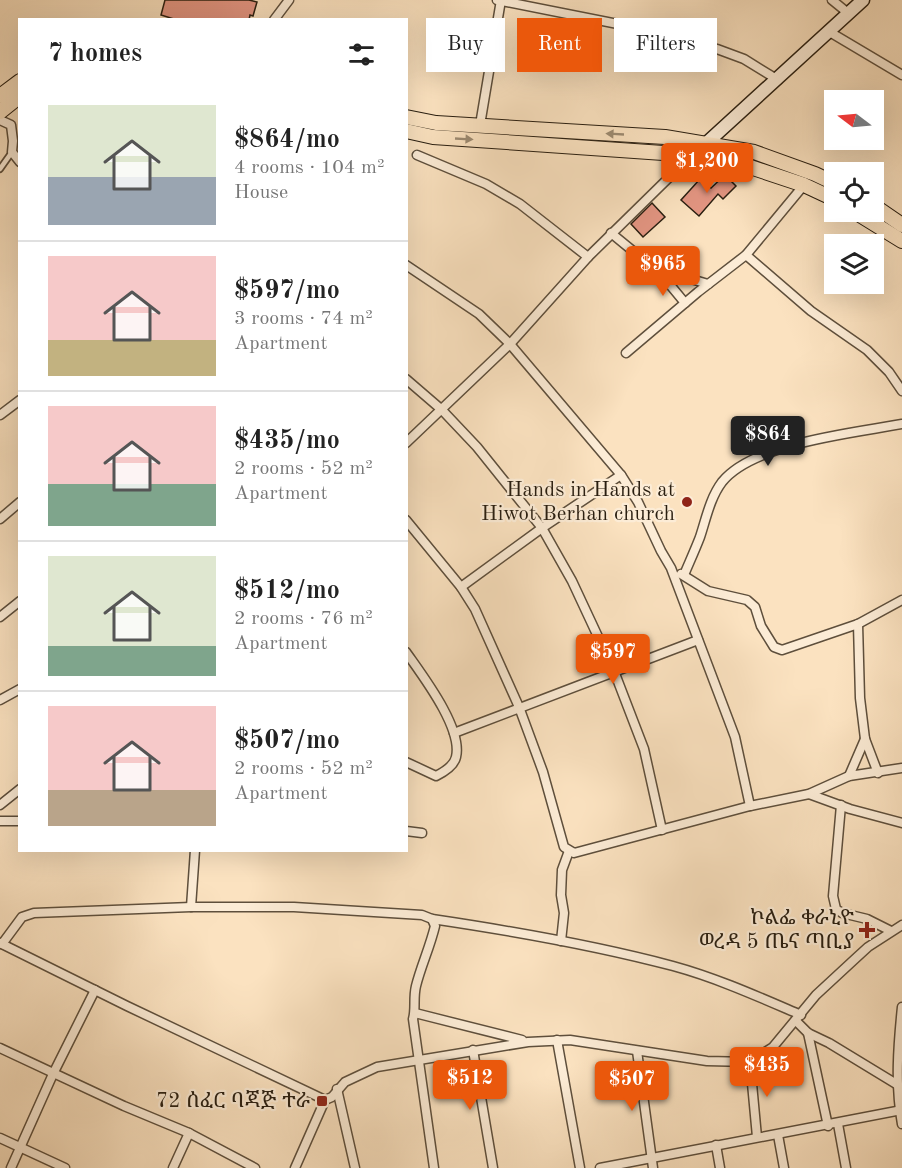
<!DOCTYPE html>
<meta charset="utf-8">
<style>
:root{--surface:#fff;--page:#f6f6f6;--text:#222;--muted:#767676;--line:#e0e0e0;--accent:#ea580c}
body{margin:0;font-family:"Old Standard TT","Noto Serif Ethiopic",serif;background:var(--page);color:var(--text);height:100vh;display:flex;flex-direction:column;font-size:22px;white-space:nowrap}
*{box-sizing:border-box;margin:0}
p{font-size:20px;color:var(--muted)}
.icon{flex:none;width:33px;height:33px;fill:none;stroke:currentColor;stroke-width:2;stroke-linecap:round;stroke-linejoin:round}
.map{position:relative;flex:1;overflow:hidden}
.drawer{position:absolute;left:18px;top:18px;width:390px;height:834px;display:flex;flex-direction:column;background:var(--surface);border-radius:0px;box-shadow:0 6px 24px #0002}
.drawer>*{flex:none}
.guide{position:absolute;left:426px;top:18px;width:386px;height:54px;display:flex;gap:12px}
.needle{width:39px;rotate:286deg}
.controls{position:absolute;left:824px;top:90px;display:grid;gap:12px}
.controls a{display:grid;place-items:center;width:60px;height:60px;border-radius:0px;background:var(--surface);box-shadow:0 6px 24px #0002;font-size:30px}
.price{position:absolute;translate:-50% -51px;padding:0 14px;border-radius:6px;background:var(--accent);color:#fff;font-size:20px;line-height:39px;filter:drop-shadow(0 2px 3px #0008)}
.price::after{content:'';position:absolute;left:50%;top:36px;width:18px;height:14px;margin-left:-9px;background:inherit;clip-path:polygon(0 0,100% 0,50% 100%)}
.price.active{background:#222;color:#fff}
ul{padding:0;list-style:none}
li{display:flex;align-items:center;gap:18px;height:150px;padding:0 30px}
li+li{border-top:2px solid var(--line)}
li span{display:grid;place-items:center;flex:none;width:168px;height:120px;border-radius:0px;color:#555}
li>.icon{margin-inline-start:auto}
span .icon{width:72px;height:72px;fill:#fffc;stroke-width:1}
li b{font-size:26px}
h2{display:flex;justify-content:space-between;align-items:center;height:72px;padding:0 30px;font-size:26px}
.pill{padding:0 21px;border-radius:0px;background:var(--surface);box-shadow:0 6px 24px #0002;font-size:21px;line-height:54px}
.pill.active{background:var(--accent);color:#fff}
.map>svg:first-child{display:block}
</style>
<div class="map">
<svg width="902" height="1168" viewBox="0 0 902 1168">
<rect width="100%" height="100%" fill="#fbe2c0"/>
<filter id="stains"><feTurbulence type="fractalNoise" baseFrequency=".00333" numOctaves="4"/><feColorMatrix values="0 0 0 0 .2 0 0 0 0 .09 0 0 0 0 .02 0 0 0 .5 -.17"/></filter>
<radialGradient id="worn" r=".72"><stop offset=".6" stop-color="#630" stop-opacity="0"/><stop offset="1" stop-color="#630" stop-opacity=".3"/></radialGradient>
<g fill="#e39582" stroke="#291e10" stroke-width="1.5">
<path d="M 165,0 L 249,0 L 257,2 L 253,16 L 250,15 L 249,20 L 177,20 L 161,15 Z"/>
<path d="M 725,175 L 736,186 L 723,199 L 718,194 L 699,216 L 681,200 L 700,179 L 711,188 Z"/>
<path d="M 652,203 L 665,217 L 643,237 L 631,224 Z"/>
</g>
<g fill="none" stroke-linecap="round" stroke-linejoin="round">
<defs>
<path id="lane" d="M 0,169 L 12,152"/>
<g id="street">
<path d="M 497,0 L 668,34 L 717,49 L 744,59 L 778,80"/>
<path d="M 832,0 L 848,13"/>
<path d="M 274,20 L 289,0"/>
<path d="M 828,31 L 902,75"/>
<path d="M 0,120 L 11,125 L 13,141 L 12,152 L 20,162"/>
<path d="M 480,125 L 501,0"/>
<path d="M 417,155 L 486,184 L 520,204 L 588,257"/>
<path d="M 611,233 L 661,274 L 685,303"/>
<path d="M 746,255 L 811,311 L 867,350 L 889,372 L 902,391"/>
<path d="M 406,265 L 479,314 L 510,344 L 621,475 L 638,502 L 661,551 L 671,568 L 735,737 L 750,806"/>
<path d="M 661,274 L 681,276 L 708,284"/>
<path d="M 626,353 L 698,292 L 746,255 L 804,185"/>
<path d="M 406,379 L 442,410 L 477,447 L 542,528 L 572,581 L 614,671 L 644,749 L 662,830"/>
<path d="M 0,415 L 20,400"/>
<path d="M 406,443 L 510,344 L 588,257 L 692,155"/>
<path d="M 0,519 L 20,502"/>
<path d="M 406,520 L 461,587 L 475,609 L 519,707 L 543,772 L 564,847 L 574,853 L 750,806 L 809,794 L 849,776 L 902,768"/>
<path d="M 681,574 L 708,591 L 747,600 L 755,607 L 761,626 L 774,647 L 782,650 L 858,624 L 902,600"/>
<path d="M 684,575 C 689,563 695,550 700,537 C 706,519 710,498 722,482 C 753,443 854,433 902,424"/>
<path d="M 461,587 L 542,528 L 621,475"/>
<path d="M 0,617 L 20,601"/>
<path d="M 858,624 L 860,698 L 865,739 L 878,773"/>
<path d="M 406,652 C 422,675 463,728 456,757 C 454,766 444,772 436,776 L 406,762"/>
<path d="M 0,700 L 20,689"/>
<path d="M 454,733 L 698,640"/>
<path d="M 849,776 L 865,739"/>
<path d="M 809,794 L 850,809 L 902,823"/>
<path d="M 0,805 L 20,789"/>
<path d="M 841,805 L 833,896 L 836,909 L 842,913 L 867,919 L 891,931"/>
<path d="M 0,821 L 20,821"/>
<path d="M 406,831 L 422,833"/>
<path d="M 191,907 L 195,850"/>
<path d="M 432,919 L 435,926 C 430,947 421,966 416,986 C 413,998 416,1009 413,1019 L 434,1168"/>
<path d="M 561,941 L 564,913 L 561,895 L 562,870 L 569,851"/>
<path d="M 0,943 L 127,1006 L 325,1100"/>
<path d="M 2,944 L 22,917 L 34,913 L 191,907 L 294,907 L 422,915 L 432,919 C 513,931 594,945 673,966 C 717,978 759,997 801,1015"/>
<path d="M 902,1007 C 898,1046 895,1085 902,1124"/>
<path d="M 415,1013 L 522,1040"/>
<path d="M 796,1021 L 808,1033 L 829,1043 L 898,1085"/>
<path d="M 808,1033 L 828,1126"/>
<path d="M 557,1040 L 580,1168"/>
<path d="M 0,1048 L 124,1106 L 189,1133 L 255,1168"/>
<path d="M 473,1050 L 493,1168"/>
<path d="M 637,1051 L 653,1168"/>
<path d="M 750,1062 L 757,1137"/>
<path d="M 337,1089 L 355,1168"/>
<path d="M 838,1124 L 846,1168"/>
<path d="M 778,1135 L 784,1168"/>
<path d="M 0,1138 L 65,1168"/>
<path d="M 716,1145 L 720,1168"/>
<path d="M 11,1168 L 53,1074 L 95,990"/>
<path d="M 173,1168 L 189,1133"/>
<path d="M 295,1168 L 325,1100 L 332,1097 L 345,1082 L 377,1067 L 528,1042 L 570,1040 L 707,1061 L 750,1062 L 773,1047 L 816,995 L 856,958 L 868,947 L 902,925"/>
<path d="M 600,1168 L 902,1110"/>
</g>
<path id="secondary" d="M 700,149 L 863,0"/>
<g id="primary">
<path d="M 0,96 L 20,81"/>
<path d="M 0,112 L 20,96"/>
<path d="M 406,117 L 436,123 L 665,137 L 754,152 L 815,174 L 834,183"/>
<path d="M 406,131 L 433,137 L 692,155 L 750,167 L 804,185 L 834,199"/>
<path d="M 873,205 L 902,225"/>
<path d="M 855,212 L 902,241"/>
</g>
</defs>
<use href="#lane" stroke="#5e4f3c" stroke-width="8"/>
<use href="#street" stroke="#5e4f3c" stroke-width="11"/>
<use href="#secondary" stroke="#291e10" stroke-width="15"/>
<use href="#primary" stroke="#291e10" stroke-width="16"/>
<use href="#lane" stroke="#fcecd6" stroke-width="4.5"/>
<use href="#street" stroke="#fcecd6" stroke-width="8"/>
<use href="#secondary" stroke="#fcecd6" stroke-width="12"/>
<use href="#primary" stroke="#fbe2c0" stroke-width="14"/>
</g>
<defs><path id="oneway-solid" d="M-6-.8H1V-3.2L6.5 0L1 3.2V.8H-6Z" transform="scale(1.5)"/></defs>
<g fill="#9c8a71">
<use href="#oneway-solid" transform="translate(615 134) rotate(-177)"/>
<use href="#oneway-solid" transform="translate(464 139) rotate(3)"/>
</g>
<g fill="#8f2418" stroke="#fcecd6" stroke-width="2">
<circle cx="687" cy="502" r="6"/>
<path d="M864 921h6v6h6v6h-6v6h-6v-6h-6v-6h6z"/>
<rect x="316" y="1095" width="12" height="12" rx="3"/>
</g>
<g text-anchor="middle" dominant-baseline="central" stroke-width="4.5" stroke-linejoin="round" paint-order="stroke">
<g font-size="21" fill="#291e10" stroke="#fcecd6" text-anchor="end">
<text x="675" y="490">Hands in Hands at<tspan x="675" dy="24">Hiwot Berhan church</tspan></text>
<text x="854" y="918">ኮልፌ ቀራኒዮ<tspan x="854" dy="24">ወረዳ 5 ጤና ጣቢያ</tspan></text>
<text x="310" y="1101">72 ሰፈር ባጃጅ ተራ</text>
</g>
</g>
<rect width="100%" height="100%" filter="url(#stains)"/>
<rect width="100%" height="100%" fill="url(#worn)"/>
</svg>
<div class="controls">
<a><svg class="needle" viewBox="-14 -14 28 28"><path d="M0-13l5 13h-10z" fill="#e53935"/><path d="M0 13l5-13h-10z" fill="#767676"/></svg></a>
<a><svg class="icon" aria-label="locate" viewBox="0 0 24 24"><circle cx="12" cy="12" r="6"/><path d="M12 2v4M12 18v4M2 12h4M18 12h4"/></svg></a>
<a><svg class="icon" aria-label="layers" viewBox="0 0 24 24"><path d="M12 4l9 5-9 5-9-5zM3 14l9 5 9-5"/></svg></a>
</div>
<b class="price" style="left:707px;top:194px">$1,200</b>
<b class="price" style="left:663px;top:297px">$965</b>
<b class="price active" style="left:768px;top:467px">$864</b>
<b class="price" style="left:613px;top:685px">$597</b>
<b class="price" style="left:767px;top:1098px">$435</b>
<b class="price" style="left:470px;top:1111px">$512</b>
<b class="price" style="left:632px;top:1112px">$507</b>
<div class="guide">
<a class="pill">Buy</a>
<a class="pill active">Rent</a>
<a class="pill">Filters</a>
</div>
<section class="drawer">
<h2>7 homes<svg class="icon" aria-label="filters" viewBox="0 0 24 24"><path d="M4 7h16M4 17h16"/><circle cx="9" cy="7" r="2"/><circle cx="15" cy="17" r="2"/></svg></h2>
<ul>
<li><span style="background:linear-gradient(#dfe7d0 60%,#9aa5b1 0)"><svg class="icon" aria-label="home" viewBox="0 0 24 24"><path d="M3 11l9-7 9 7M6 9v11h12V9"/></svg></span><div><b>$864/mo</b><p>4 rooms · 104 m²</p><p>House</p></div></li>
<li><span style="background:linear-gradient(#f6c9c9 70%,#c2b280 0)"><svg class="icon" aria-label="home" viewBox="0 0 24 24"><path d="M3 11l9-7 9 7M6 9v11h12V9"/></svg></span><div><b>$597/mo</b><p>3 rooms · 74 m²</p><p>Apartment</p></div></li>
<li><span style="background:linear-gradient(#f6c9c9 65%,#7fa58c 0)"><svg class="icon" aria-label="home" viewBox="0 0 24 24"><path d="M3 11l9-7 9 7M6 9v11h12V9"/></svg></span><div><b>$435/mo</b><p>2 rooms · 52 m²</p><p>Apartment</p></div></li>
<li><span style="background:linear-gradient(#dfe7d0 75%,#7fa58c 0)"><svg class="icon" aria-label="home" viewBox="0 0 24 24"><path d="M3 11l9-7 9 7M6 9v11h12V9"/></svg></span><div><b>$512/mo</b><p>2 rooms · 76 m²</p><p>Apartment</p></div></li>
<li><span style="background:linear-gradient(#f6c9c9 70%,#b9a48a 0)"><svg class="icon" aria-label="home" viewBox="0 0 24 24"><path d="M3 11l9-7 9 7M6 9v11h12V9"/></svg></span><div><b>$507/mo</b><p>2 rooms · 52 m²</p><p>Apartment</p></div></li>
</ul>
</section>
</div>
